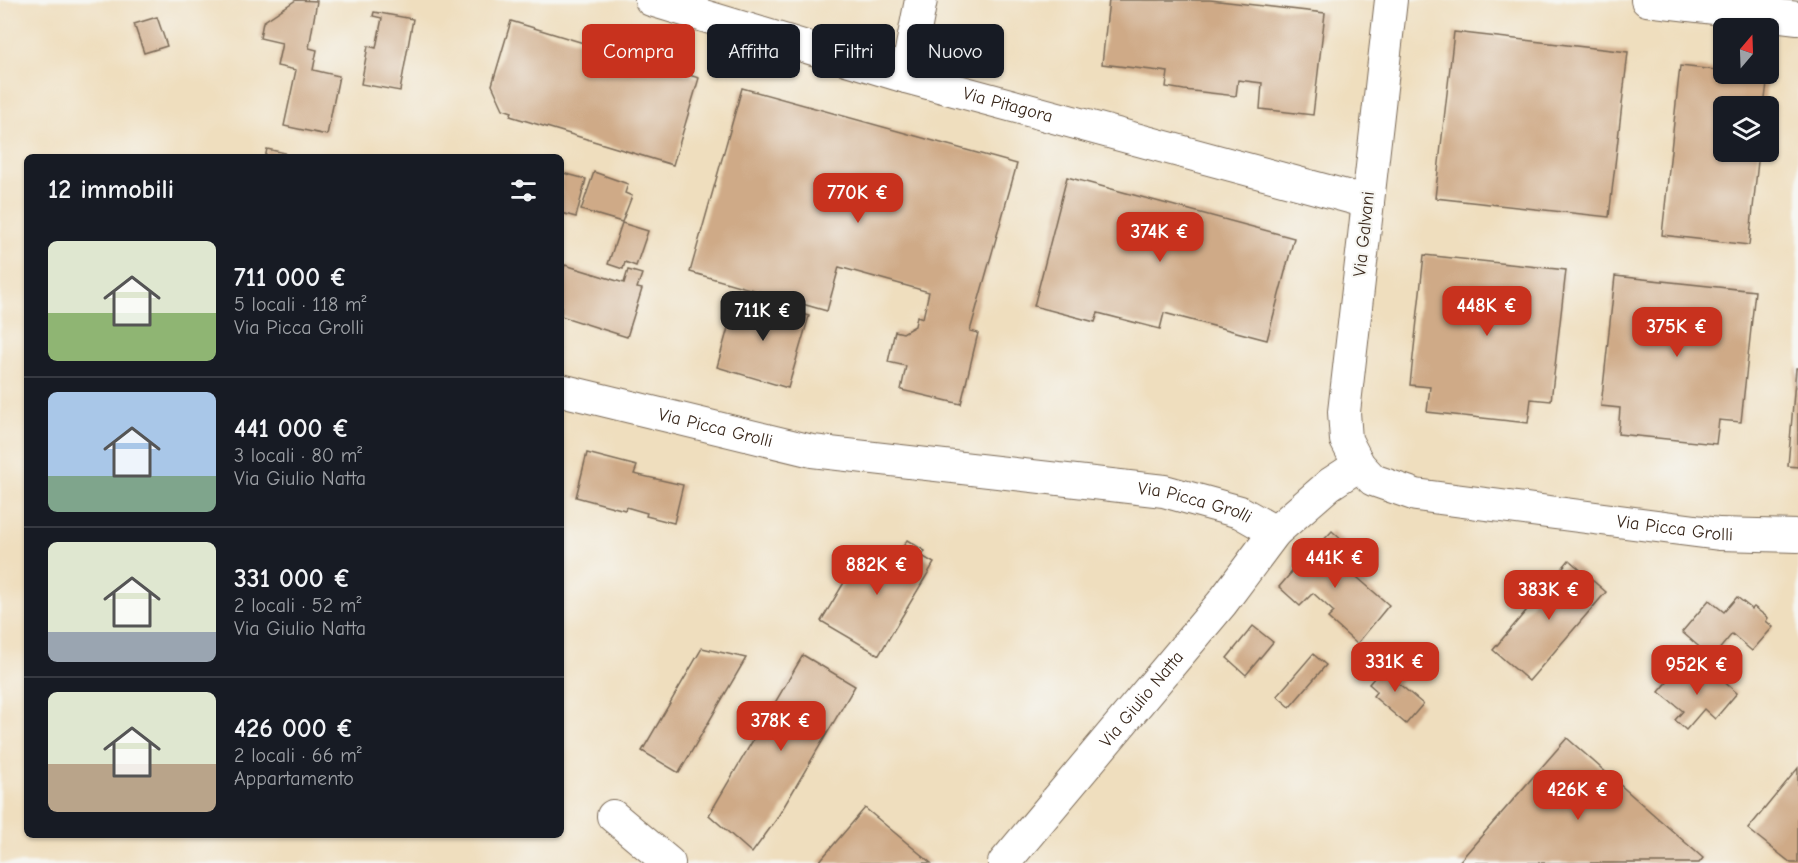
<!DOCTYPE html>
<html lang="it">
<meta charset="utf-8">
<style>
:root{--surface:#171b24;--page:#20242c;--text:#f1f3f6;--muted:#9ea1a6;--line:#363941;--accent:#c8321e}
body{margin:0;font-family:"Comic Neue",sans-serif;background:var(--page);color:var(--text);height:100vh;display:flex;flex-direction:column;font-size:22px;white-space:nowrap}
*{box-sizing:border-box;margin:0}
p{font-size:20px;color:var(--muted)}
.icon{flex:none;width:33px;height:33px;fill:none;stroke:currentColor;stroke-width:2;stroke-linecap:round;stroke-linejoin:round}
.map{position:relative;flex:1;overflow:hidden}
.side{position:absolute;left:24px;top:154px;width:540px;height:684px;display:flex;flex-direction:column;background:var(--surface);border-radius:9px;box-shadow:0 2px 4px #0004}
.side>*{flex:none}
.banner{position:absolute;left:582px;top:24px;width:570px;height:54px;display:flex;gap:12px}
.needle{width:39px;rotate:19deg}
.controls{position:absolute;left:1713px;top:18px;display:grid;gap:12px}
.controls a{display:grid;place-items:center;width:66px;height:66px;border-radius:9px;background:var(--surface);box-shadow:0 2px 4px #0004;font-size:30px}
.price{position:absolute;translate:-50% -51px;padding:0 14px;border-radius:12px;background:var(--accent);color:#fff;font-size:20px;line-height:39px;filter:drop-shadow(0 2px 3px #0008)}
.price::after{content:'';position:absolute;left:50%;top:36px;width:18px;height:14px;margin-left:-9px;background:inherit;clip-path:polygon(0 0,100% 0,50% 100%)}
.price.selected{background:#222;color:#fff}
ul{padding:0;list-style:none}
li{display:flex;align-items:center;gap:18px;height:150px;padding:0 24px}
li+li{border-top:2px solid var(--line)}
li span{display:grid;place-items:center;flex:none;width:168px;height:120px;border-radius:9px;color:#555}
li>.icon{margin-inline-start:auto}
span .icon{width:72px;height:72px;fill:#fffc;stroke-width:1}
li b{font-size:26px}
h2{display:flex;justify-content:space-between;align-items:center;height:72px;padding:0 24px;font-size:26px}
.pill{padding:0 21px;border-radius:9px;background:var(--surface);box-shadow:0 2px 4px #0004;font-size:21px;line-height:54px}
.pill.selected{background:var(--accent);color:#fff}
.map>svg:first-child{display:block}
</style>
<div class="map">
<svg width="1798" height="863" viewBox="0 0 1798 863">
<rect width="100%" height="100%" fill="#f6f6f2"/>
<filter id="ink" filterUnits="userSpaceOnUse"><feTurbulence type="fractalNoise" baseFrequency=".0167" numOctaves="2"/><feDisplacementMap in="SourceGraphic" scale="12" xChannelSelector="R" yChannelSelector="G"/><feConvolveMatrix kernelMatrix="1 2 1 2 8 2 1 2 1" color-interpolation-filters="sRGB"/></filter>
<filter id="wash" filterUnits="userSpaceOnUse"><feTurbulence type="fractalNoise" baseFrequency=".008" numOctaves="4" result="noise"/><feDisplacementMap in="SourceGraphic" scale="24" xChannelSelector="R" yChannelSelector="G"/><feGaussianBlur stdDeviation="1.35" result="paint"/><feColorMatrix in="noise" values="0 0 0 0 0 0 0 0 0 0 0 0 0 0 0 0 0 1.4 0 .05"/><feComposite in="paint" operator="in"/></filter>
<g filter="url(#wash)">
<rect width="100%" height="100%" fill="#efdebe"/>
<g id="blocks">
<g fill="#cfaa87">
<path d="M 296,0 L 317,1 L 309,48 L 317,50 L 313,70 L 339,76 L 327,135 L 284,126 L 296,70 L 277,66 L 282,43 L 260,38 L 263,22 Z"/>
<path d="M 1109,0 L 1210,0 L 1325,13 L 1313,115 L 1260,109 L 1262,83 L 1238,80 L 1236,96 L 1184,90 L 1166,87 L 1168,72 L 1102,64 Z"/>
<path d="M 374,12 L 413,19 L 400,91 L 361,84 L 368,46 L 376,48 L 382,18 L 373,16 Z"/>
<path d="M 157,17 L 167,46 L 144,53 L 134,24 Z"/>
<path d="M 511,21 L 699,78 L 673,165 L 510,116 L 512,112 L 503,109 L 492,85 Z"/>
<path d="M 1454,32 L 1628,52 L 1609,217 L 1435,198 Z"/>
<path d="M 1680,66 L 1724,71 L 1724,74 L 1768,76 L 1764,106 L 1724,106 L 1724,152 L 1759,152 L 1749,245 L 1662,235 Z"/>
<path d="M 742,88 L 1017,164 L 970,331 L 978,333 L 961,404 L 901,390 L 906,366 L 888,362 L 895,331 L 903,333 L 915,326 L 917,316 L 923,318 L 929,292 L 839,267 L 827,311 L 690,272 Z"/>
<path d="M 267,149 L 285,153 L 283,158 L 265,158 Z"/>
<path d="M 594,172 L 628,184 L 625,193 L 632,196 L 622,222 L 581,210 Z"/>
<path d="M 563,173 L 586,179 L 576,217 L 561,213 L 561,182 Z"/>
<path d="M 1067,177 L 1294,238 L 1267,340 L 1164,313 L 1160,329 L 1098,313 L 1095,322 L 1034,306 Z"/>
<path d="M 622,223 L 648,231 L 636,266 L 625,262 L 623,269 L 608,264 Z"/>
<path d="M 1424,255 L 1566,270 L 1551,401 L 1531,399 L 1528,423 L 1427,412 L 1430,387 L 1410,385 Z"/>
<path d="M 565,265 L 624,283 L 628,270 L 642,274 L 637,288 L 642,289 L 627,337 L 561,316 L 561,277 Z"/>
<path d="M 1615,276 L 1755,291 L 1741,422 L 1719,420 L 1716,444 L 1618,434 L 1620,408 L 1601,406 Z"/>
<path d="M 737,296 L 809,316 L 788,388 L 717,367 Z"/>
<path d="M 1796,368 L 1798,368 L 1798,467 L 1788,466 Z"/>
<path d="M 587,453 L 637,466 L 634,474 L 683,485 L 674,523 L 646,516 L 647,513 L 626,507 L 625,510 L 576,497 Z"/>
<path d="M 1332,531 L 1347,545 L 1335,558 L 1389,605 L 1357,644 L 1328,618 L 1334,612 L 1313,593 L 1300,606 L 1279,587 L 1291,573 L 1290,572 L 1317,542 L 1320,544 Z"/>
<path d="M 907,540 L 925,551 L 922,556 L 934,563 L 879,655 L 821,621 L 864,549 L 892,566 Z"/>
<path d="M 1569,560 L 1606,592 L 1529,681 L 1493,650 Z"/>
<path d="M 1737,597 L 1752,609 L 1754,607 L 1768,618 L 1766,621 L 1773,627 L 1752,651 L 1732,634 L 1712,658 L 1682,632 L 1709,600 L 1724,612 Z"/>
<path d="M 1253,626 L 1273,642 L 1246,675 L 1227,658 Z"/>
<path d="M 702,648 L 746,658 L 679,773 L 642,751 Z"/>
<path d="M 1313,654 L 1326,665 L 1290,707 L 1277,696 Z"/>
<path d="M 803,655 L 855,686 L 776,820 L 752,853 L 709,815 Z"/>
<path d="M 1390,660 L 1406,674 L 1398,683 L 1423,704 L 1406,724 L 1373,696 L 1377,691 L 1369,684 Z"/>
<path d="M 1681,666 L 1703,684 L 1713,672 L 1737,693 L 1715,719 L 1704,709 L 1686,730 L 1675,720 L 1683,711 L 1659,692 Z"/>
<path d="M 1567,738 L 1703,858 L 1699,863 L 1458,863 Z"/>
<path d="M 1798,768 L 1798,863 L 1791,863 L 1748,829 Z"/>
<path d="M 865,808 L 931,863 L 818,863 Z"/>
</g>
</g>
</g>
<g filter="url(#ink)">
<use href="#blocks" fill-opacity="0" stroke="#7a6956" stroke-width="1.5"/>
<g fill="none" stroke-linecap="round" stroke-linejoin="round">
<defs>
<g id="minor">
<path id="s1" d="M 651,0 L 906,77 L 1368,202"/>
<path id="s2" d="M 1391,0 L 1344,412 L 1346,440 L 1359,465 L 1373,480 L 1416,495 L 1719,534 L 1798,536"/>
<path d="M 1647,0 L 1798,18"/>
<path d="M 906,77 L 921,0"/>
<path id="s3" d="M 561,390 L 812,451 L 1164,491 L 1240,512 L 1275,532"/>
<path d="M 613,816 L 669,863"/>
<path id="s4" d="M 1004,863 L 1222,603 L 1275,532 L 1330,484 L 1359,465"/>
</g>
</defs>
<use href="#minor" stroke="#7a6956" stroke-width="34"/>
<use href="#minor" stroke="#fff" stroke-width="32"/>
</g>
</g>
<g text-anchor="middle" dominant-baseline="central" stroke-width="4.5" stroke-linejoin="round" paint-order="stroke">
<g font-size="18" fill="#3b2a1e" stroke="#f6f6f2">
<text stroke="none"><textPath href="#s1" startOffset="372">Via Pitagora</textPath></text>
<text transform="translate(1364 234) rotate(-84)">Via Galvani</text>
<text stroke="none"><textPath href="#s3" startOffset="159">Via Picca Grolli</textPath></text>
<text stroke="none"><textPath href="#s3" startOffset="645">Via Picca Grolli</textPath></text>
<text stroke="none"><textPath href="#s2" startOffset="798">Via Picca Grolli</textPath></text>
<text stroke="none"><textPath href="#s4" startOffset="214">Via Giulio Natta</textPath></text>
</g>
</g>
</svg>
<div class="controls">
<a><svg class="needle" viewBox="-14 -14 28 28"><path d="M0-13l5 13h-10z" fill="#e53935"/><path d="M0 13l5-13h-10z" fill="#9ea1a6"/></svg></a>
<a><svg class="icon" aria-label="layers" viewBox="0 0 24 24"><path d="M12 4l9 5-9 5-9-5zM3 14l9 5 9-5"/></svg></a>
</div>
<b class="price" style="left:858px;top:224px">770K €</b>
<b class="price" style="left:1160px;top:263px">374K €</b>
<b class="price" style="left:1487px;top:337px">448K €</b>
<b class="price selected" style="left:763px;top:342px">711K €</b>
<b class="price" style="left:1677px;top:358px">375K €</b>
<b class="price" style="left:1335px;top:589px">441K €</b>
<b class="price" style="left:877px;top:596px">882K €</b>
<b class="price" style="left:1549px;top:621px">383K €</b>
<b class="price" style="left:1395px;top:693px">331K €</b>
<b class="price" style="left:1697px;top:696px">952K €</b>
<b class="price" style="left:781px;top:752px">378K €</b>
<b class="price" style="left:1578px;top:821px">426K €</b>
<div class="banner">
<a class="pill selected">Compra</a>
<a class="pill">Affitta</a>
<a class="pill">Filtri</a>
<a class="pill">Nuovo</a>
</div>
<section class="side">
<h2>12 immobili<svg class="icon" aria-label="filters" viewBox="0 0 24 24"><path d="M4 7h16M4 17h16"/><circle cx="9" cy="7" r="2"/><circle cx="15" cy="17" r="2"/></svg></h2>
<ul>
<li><span style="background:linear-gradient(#dfe7d0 60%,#8fb573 0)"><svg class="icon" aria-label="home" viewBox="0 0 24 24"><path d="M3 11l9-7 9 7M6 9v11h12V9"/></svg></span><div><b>711 000 €</b><p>5 locali · 118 m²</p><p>Via Picca Grolli</p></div></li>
<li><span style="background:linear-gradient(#a9c7e8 70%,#7fa58c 0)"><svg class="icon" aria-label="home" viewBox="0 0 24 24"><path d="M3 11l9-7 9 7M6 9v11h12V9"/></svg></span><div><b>441 000 €</b><p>3 locali · 80 m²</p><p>Via Giulio Natta</p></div></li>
<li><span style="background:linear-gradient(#dfe7d0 75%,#9aa5b1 0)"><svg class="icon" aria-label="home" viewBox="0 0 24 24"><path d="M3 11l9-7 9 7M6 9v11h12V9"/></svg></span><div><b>331 000 €</b><p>2 locali · 52 m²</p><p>Via Giulio Natta</p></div></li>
<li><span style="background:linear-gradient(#dfe7d0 60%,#b9a48a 0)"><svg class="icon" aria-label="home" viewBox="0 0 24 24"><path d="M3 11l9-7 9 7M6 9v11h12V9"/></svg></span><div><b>426 000 €</b><p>2 locali · 66 m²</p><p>Appartamento</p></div></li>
</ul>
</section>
</div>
